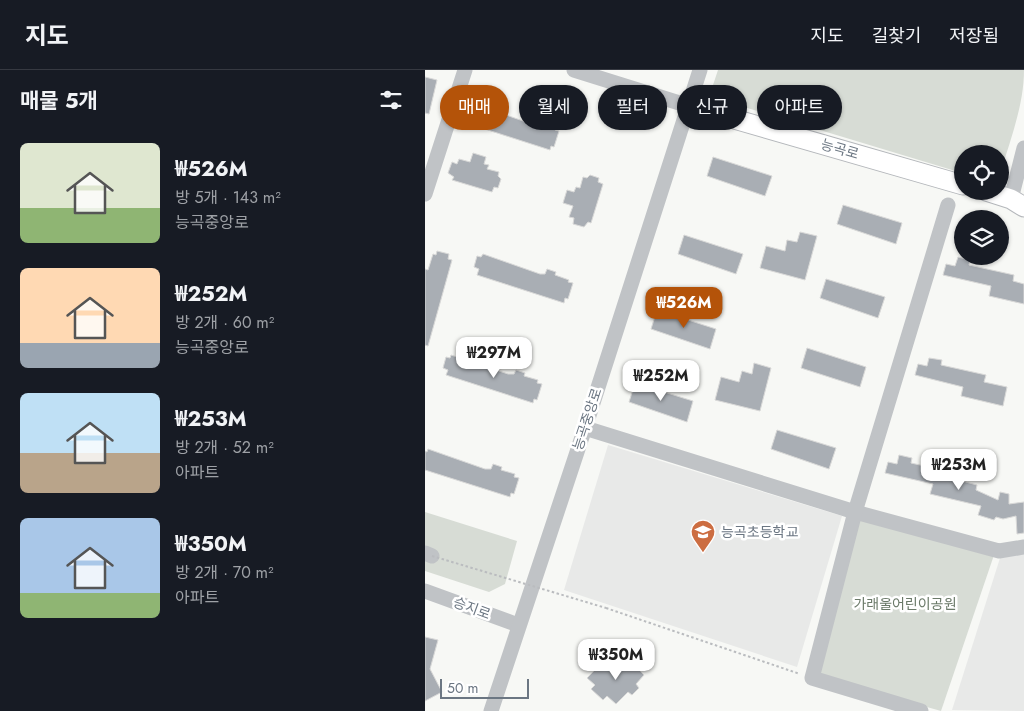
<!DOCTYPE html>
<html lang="ko">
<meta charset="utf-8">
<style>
:root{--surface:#171b24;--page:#20242c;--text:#f1f3f6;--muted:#9ea1a6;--line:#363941;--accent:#b45309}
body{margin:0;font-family:Jost,"Noto Sans KR",sans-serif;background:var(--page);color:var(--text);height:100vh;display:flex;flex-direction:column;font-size:19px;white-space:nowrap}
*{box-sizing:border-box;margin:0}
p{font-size:16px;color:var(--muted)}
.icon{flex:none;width:28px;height:28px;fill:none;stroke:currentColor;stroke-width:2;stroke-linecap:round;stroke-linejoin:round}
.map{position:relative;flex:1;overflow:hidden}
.side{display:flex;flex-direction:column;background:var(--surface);width:425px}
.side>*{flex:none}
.hud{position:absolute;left:15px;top:15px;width:475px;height:45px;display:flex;gap:10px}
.controls{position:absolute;left:529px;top:75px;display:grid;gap:10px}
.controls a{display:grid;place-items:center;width:55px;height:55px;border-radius:50%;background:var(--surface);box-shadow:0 1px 4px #0004;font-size:25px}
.scale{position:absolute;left:15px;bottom:12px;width:89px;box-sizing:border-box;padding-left:5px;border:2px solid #6b7682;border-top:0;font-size:14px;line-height:18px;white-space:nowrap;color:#6b7682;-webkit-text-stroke:4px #fff;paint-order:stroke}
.price{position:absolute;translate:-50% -42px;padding:0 11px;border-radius:10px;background:#fff;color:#222;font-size:16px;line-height:32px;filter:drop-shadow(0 1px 2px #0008)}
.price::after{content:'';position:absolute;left:50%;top:30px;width:15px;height:11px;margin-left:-8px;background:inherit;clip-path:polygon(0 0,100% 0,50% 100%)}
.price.selected{background:var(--accent);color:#fff}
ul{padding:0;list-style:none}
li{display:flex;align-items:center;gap:15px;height:125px;padding:0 20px}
li span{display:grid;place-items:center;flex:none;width:140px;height:100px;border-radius:8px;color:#555}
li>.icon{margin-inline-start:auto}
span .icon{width:60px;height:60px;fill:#fffc;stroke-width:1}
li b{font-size:21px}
h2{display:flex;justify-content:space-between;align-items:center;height:60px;padding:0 20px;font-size:21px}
.pill{padding:0 18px;border-radius:22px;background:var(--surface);box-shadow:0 1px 4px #0004;font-size:18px;line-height:45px}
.pill.selected{background:var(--accent);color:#fff}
header{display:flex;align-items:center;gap:30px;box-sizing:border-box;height:70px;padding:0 25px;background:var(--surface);border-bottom:1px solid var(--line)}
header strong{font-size:24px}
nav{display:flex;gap:28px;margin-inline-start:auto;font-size:18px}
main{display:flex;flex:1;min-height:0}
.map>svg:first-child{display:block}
</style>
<header>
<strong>지도</strong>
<nav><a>지도</a><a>길찾기</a><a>저장됨</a></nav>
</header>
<main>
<section class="side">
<h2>매물 5개<svg class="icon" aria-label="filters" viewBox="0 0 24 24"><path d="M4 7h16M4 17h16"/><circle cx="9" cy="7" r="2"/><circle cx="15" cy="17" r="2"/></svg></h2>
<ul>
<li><span style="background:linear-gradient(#dfe7d0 65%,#8fb573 0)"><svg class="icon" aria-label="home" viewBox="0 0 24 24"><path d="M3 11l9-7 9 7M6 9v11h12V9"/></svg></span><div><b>₩526M</b><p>방 5개 · 143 m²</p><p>능곡중앙로</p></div></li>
<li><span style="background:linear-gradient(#ffd9b3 75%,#9aa5b1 0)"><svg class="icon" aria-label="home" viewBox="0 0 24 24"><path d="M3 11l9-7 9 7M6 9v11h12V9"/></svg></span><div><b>₩252M</b><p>방 2개 · 60 m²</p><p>능곡중앙로</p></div></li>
<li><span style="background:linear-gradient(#bfe0f5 60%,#b9a48a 0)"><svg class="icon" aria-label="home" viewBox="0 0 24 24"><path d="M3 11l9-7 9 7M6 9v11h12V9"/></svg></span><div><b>₩253M</b><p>방 2개 · 52 m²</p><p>아파트</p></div></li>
<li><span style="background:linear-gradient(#a9c7e8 75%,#8fb573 0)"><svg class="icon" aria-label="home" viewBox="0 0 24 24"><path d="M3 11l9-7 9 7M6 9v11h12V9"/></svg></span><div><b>₩350M</b><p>방 2개 · 70 m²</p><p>아파트</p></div></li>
</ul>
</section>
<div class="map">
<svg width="599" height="641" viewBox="0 0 599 641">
<rect width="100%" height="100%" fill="#f7f8f5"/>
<g fill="#e8e9e8">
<path d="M 183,375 L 417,446 L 372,597 L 139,520 Z"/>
<path d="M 599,484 L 599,641 L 527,640 L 575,488 Z"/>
</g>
<g fill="#d7dcd5">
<path d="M 293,0 L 599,0 C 599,35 585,71 575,104 L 575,84 L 538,84 L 537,103 L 299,31 L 291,25 L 287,18 Z"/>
<path d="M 0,442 L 92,471 L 80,514 L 64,522 L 0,501 Z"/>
<path d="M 432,447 L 569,485 L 516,641 L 389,605 Z"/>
</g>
<g fill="#a9aeb4" stroke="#d9d9d8">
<path d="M 0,7 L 12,10 L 4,44 L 0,43 Z"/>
<path d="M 44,32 L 101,52 L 107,52 L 108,47 L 117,50 L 116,53 L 130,58 L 130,60 L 134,61 L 129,77 L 126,76 L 125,80 L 38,52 L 40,47 L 35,45 L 39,34 L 43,35 Z"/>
<path d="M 48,83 L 61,87 L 59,94 L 64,95 L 62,99 L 74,102 L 73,106 L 76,109 L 73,118 L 69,117 L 67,122 L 27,110 L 29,107 L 23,103 L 27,92 L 32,94 L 34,89 L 45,92 Z"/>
<path d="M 288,87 L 347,106 L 340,126 L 282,106 Z"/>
<path d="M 165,105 L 174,108 L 173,112 L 178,114 L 166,153 L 163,152 L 159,157 L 148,154 L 149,148 L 144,147 L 148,136 L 138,133 L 142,120 L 149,122 L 151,117 L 155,118 L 158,107 L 162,108 Z"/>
<path d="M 418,135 L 477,153 L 471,174 L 412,154 Z"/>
<path d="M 375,162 L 392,166 L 380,210 L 335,198 L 341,176 L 360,181 L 362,170 L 372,172 Z"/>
<path d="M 259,165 L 318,184 L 311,204 L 253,184 Z"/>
<path d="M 12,181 L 24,184 L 23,189 L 27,190 L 3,276 L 0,275 L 0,199 L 3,200 L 8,184 L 11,185 Z"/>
<path d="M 58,184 L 115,204 L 120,204 L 122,199 L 131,202 L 130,205 L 144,210 L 143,212 L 148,213 L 143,229 L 140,228 L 139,233 L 52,205 L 54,199 L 49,197 L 52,186 L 56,187 Z"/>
<path d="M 533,187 L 545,190 L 544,195 L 589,205 L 588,211 L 599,214 L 599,234 L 564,226 L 566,216 L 518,205 L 521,194 L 530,196 Z"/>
<path d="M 401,209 L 460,227 L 453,248 L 395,228 Z"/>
<path d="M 232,240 L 291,259 L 285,279 L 226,259 Z"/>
<path d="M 382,278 L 441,297 L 435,317 L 376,298 Z"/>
<path d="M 26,285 L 83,304 L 89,304 L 91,300 L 100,303 L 99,306 L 113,310 L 112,313 L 117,314 L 112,330 L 109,329 L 108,333 L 21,305 L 23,300 L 18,298 L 21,287 L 25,288 Z"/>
<path d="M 504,288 L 517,290 L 516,295 L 561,305 L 559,312 L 582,317 L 578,336 L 536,326 L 538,317 L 490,305 L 493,294 L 502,296 Z"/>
<path d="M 329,293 L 346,298 L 335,341 L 290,330 L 296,307 L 314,312 L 317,301 L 327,304 Z"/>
<path d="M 210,313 L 268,331 L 262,352 L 204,332 Z"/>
<path d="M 352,360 L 411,378 L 404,399 L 346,379 Z"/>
<path d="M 3,379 L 60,399 L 66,399 L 68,394 L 77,397 L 76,400 L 90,404 L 89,407 L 94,408 L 89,424 L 86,423 L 85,427 L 0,400 L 0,381 L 2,382 Z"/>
<path d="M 474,385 L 487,388 L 486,393 L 531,403 L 529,409 L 552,415 L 551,420 L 573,430 L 575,422 L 584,424 L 584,434 L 599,432 L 599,463 L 592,464 L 591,446 L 578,449 L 571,447 L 569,450 L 553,445 L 556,436 L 505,424 L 508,414 L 460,403 L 463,392 L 472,394 Z"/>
<path d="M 0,567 L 13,570 L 5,599 L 17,622 L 0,631 Z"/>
<path d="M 205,587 L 213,595 L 211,597 L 219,605 L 211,614 L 214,618 L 207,625 L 203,622 L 191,634 L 182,626 L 178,630 L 166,619 L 170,615 L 162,608 L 173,597 L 175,599 L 177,596 L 182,601 L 189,594 L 194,598 Z"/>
</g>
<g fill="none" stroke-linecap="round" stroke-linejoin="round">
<defs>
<g id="major">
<path d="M 264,36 L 538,115"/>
<path d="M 561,121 L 586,129 L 599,137"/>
</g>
</defs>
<use href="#major" stroke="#b4b7bb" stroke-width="21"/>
<path stroke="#babcbf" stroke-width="2" stroke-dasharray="2.5 2.5" stroke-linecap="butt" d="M 181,538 L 375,604"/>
<g stroke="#c0c3c6" stroke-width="15">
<path d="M 149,0 L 264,36"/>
<path d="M 0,124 L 40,0"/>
<path d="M 586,129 L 599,78"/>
<path d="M 160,358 L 430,442 L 574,481 L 599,477"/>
<path d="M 0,483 L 7,486"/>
<path d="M 0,521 L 93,555"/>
<path d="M 66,641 L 160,358 L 275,0"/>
<path d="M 496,641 L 387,608 L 430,442 L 523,135"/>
</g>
<use href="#major" stroke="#fff" stroke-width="19"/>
<path stroke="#babcbf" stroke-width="2" stroke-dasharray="2.5 2.5" stroke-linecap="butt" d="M 7,486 L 181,538"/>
</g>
<defs>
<symbol id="school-pin" viewBox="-11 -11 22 30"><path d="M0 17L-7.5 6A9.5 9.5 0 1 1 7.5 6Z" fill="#cc6d41" stroke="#fff"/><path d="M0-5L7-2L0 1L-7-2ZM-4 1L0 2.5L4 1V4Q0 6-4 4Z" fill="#fff"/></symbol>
</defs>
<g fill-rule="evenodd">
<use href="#school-pin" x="264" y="448" width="28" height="38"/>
</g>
<g text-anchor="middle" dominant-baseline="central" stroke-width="5" stroke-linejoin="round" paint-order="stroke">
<g font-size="14" fill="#6b7682" stroke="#fff">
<text transform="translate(415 79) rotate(16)">능곡로</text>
<text transform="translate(162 349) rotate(-72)">능곡중앙로</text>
<text transform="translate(47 538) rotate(20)">승지로</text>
</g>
<g font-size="14" fill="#6b7682" stroke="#fff" text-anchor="start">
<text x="296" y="462">능곡초등학교</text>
</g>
<g font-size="14" fill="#6b7a69" stroke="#fff">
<text x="480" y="534">가래울어린이공원</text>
</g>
</g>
</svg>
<div class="controls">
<a><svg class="icon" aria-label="locate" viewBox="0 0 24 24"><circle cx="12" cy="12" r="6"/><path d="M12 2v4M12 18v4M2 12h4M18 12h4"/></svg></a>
<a><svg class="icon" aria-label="layers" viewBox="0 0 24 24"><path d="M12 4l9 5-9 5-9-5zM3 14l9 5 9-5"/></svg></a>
</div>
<div class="scale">50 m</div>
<b class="price selected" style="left:259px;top:259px">₩526M</b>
<b class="price" style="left:69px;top:309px">₩297M</b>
<b class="price" style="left:236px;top:332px">₩252M</b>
<b class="price" style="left:534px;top:421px">₩253M</b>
<b class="price" style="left:191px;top:611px">₩350M</b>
<div class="hud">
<a class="pill selected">매매</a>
<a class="pill">월세</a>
<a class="pill">필터</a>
<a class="pill">신규</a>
<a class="pill">아파트</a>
</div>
</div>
</main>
